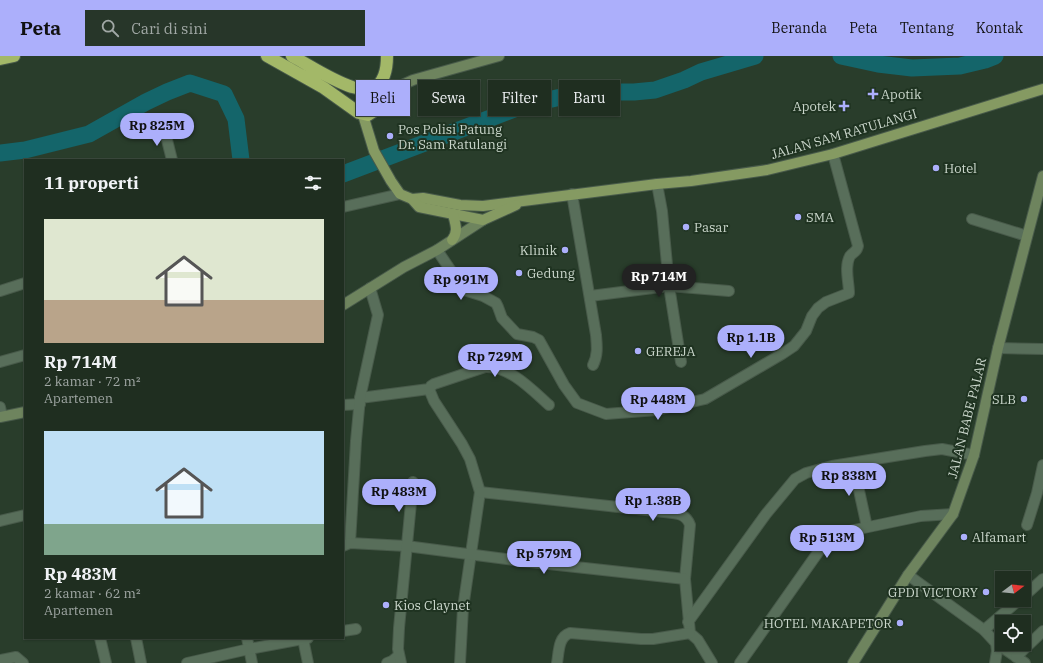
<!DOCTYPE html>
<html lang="id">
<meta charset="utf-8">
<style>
:root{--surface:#1f2e20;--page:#273629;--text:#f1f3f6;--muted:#a1a8a5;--line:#3c4a3e;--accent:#acaffb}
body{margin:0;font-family:"IBM Plex Serif",serif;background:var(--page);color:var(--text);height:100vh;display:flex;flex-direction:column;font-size:15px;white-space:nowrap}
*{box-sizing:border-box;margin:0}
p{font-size:13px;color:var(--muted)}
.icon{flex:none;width:22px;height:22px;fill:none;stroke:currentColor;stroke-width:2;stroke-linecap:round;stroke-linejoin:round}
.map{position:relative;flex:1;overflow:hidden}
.panel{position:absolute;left:24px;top:103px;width:320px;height:480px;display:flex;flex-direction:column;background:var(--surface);border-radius:0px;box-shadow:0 1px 3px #0004,0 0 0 1px var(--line)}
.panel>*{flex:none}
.top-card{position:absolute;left:356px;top:24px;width:380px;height:36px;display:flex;gap:8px}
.needle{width:26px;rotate:74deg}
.tools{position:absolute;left:995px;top:515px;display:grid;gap:8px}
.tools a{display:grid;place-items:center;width:36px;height:36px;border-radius:0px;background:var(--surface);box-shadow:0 1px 3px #0004,0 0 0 1px var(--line);font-size:20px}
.price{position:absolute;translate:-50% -34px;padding:0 9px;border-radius:14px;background:var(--accent);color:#111;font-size:13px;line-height:26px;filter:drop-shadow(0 1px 2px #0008)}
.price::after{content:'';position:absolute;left:50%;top:24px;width:12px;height:9px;margin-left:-6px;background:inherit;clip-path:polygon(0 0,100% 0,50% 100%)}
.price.active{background:#222;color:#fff}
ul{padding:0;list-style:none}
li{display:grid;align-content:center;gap:8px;height:212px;padding:0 20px}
li span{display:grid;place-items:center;height:124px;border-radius:0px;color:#555}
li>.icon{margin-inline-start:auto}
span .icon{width:72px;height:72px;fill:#fffc;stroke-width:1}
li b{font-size:17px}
h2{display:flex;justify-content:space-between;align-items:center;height:48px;padding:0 20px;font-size:17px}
.pill{padding:0 14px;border-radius:0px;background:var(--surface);box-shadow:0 1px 3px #0004,0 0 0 1px var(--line);font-size:14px;line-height:36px}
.pill.active{background:var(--accent);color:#111}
header{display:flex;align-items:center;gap:24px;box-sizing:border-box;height:56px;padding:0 20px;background:var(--accent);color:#111}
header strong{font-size:19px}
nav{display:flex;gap:22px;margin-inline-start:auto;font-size:14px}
.search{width:280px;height:36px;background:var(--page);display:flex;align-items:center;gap:10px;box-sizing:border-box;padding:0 14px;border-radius:0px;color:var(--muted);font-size:15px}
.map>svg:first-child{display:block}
</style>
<header>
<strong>Peta</strong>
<div class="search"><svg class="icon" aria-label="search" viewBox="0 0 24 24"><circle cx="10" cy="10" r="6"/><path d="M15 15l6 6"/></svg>Cari di sini</div>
<nav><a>Beranda</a><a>Peta</a><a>Tentang</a><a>Kontak</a></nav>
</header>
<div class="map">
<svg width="1043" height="607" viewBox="0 0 1043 607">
<rect width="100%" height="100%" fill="#293d2b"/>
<path fill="#625008" d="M 361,37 C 368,37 372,40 373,47 L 367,55 L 355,49 L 356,42 Z"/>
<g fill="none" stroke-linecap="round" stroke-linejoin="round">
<g stroke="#14656a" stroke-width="17">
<path d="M 841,0 L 878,8 L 912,12 L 960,10 L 985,4 L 995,0"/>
<path d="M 0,97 L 25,94 L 89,78 L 146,46 L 167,36 L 190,27 L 224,38 L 236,63 L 241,104"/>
<path d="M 343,118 L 525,49 L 561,41 L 610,36 L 634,36 L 655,34 L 684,24 L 701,16 L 755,0"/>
</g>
<defs>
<g id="street">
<path d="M 164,72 L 172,104"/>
<path d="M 657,128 L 662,155 L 669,230 L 681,306"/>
<path d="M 572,138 L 596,279 C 597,290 598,299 593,309"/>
<path d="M 343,151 L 400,138"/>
<path d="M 972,163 L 1027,180"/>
<path d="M 437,194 L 464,234 L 483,240 L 496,247 L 498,251 L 502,262 L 517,278 L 533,281 L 539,284 L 564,329 L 577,347 L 606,358 L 657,354 L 705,343 L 782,298 L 794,290 L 806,275 L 812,260 L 818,252 L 826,246 L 849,237 C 849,226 844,211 850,200 C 853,196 857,196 858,190 L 833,98"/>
<path d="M 0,235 L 25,227"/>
<path d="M 590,240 L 669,230 L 729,235"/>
<path d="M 998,292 L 1043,293"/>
<path d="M 0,306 L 25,299"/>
<path d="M 429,333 L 434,345 L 462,388 L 470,403 L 480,436 L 463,552 L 460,607"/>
<path d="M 360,342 L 429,333 L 431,330 L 434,328 L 485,311 C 510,310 531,333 549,349"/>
<path d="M 343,349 L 360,348"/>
<path d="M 0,351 L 2,360"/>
<path d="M 853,407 L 867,471"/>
<path d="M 480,436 L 664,456 C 675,457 686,457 690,469 L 685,523 L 690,577 L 698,584 L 712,607"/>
<path d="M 0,465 L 25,459"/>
<path d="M 1027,469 L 1037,437 L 1043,409"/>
<path d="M 350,487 L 356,385 L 360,342 L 378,259 L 370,232"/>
<path d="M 343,490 L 350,487 L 406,490 L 521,505 L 685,523"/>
<path d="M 908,519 L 984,574 L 996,587 L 997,595 L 995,607"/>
<path d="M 1024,540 L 1043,523"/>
<path d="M 688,566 L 766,458 L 795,423 L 806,417 L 832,410 L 925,395 L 942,393 L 974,399"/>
<path d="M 984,574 L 1019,544"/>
<path d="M 343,575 L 356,573"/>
<path d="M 100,582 L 106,607"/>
<path d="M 136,582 L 141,607"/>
<path d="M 247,582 L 252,607"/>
<path d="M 303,583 L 308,607"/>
<path d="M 996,587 L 1025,607"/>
<path d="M 1016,601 L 1043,575"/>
<path d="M 0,604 L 16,601 L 23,607"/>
<path d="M 187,607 L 249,593 L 308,582"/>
<path d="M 387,607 L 392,605 L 398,600"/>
<path d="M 401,607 L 398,593 L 399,572 L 413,426"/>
<path d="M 557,607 C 559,596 558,581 570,577 L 641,583 L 653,583 L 690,577"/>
<path d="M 740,607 L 819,495 L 835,478 L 921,460 L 953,458"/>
</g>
<g id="secondary">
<path d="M 379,29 L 400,30 L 413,24 L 499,0"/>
<path d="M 343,249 L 404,211 L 437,194 L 483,164"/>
<path d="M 0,361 L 25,356"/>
<path d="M 853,607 L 908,519 L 953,458 L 974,399 L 998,292 L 1043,120"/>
</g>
<g id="primary">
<path d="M 363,59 L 374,95 L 391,125 L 400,138 L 412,143 L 423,142 L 460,149 L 483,150 L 657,128 L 691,125 L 767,114 L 833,98 L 1043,33"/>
<path d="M 412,143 L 419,151 L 483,164 L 516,149"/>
<path d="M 452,184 C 459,175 455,168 453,158"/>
</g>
<g id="highway">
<path d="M 267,0 L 324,32 L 359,57 L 368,59 C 378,54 383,42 373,35 C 367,30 360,34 352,31 C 331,24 312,11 292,0"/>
<path d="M 0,3 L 14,0"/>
<path d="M 373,35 C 384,25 387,15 387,0"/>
</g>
</defs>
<use href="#street" stroke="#485a4a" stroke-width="12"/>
<use href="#secondary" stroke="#485a4a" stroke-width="12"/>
<use href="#primary" stroke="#485a4a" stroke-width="12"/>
<use href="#highway" stroke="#485a4a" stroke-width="14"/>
<use href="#street" stroke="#586e5a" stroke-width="10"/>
<use href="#secondary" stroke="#6e845e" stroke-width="10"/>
<use href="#primary" stroke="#859a62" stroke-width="10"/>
<use href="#highway" stroke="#a3b868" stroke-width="12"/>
</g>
<g fill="#acaffb" stroke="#1f3321" stroke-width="1.5">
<path d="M871 32h4v4h4v4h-4v4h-4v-4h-4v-4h4z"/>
<path d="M842 44h4v4h4v4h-4v4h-4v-4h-4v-4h4z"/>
<circle cx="390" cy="80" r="4"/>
<circle cx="936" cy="112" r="4"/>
<circle cx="798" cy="161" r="4"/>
<circle cx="686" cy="171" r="4"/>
<circle cx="565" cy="194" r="4"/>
<circle cx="519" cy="217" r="4"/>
<circle cx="638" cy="295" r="4"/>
<circle cx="1024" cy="343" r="4"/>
<circle cx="964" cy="481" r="4"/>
<circle cx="986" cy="536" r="4"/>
<circle cx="386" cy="549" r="4"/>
<circle cx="900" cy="567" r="4"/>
</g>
<g text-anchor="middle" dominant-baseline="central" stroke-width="4" stroke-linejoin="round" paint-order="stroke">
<g font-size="13" fill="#cbd7cc" stroke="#1f3321" text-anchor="start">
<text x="881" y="38">Apotik</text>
<text x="836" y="50" text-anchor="end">Apotek</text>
<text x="398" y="73">Pos Polisi Patung<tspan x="398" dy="15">Dr. Sam Ratulangi</tspan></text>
<text x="944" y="112">Hotel</text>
<text x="806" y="161">SMA</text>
<text x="694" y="171">Pasar</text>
<text x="557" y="194" text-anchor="end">Klinik</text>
<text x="527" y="217">Gedung</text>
<text x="646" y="295">GEREJA</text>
<text x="1016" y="343" text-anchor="end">SLB</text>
<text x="972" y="481">Alfamart</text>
<text x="978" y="536" text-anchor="end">GPDI VICTORY</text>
<text x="394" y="549">Kios Claynet</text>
<text x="892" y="567" text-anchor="end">HOTEL MAKAPETOR</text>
</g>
<g font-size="13" fill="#cbd7cc" stroke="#1f3321">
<text transform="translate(844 78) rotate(-16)">JALAN SAM RATULANGI</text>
<text transform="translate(967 362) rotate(-76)">JALAN BABE PALAR</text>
</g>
</g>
</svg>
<div class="tools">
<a><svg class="needle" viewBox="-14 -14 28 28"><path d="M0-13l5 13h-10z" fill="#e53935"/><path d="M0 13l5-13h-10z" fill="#a1a8a5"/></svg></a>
<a><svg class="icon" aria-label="locate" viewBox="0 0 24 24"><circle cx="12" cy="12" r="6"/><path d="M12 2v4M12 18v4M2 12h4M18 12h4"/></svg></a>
</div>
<b class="price" style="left:157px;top:91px">Rp 825M</b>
<b class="price active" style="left:659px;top:242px">Rp 714M</b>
<b class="price" style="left:461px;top:245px">Rp 991M</b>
<b class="price" style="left:751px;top:303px">Rp 1.1B</b>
<b class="price" style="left:495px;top:322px">Rp 729M</b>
<b class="price" style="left:658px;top:365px">Rp 448M</b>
<b class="price" style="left:849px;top:441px">Rp 838M</b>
<b class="price" style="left:399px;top:457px">Rp 483M</b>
<b class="price" style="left:653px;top:466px">Rp 1.38B</b>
<b class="price" style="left:827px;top:503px">Rp 513M</b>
<b class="price" style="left:544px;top:519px">Rp 579M</b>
<div class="top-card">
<a class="pill active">Beli</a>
<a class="pill">Sewa</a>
<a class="pill">Filter</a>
<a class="pill">Baru</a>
</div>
<section class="panel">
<h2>11 properti<svg class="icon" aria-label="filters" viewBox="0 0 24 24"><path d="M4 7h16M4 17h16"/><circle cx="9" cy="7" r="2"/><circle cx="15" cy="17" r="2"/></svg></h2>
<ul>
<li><span style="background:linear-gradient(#dfe7d0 65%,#b9a48a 0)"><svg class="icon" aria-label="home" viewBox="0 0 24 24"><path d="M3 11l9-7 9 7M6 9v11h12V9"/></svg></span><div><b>Rp 714M</b><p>2 kamar · 72 m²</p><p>Apartemen</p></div></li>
<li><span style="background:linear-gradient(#bfe0f5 75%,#7fa58c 0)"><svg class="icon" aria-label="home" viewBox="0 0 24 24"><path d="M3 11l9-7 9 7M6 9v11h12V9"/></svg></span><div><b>Rp 483M</b><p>2 kamar · 62 m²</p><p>Apartemen</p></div></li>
</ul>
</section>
</div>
